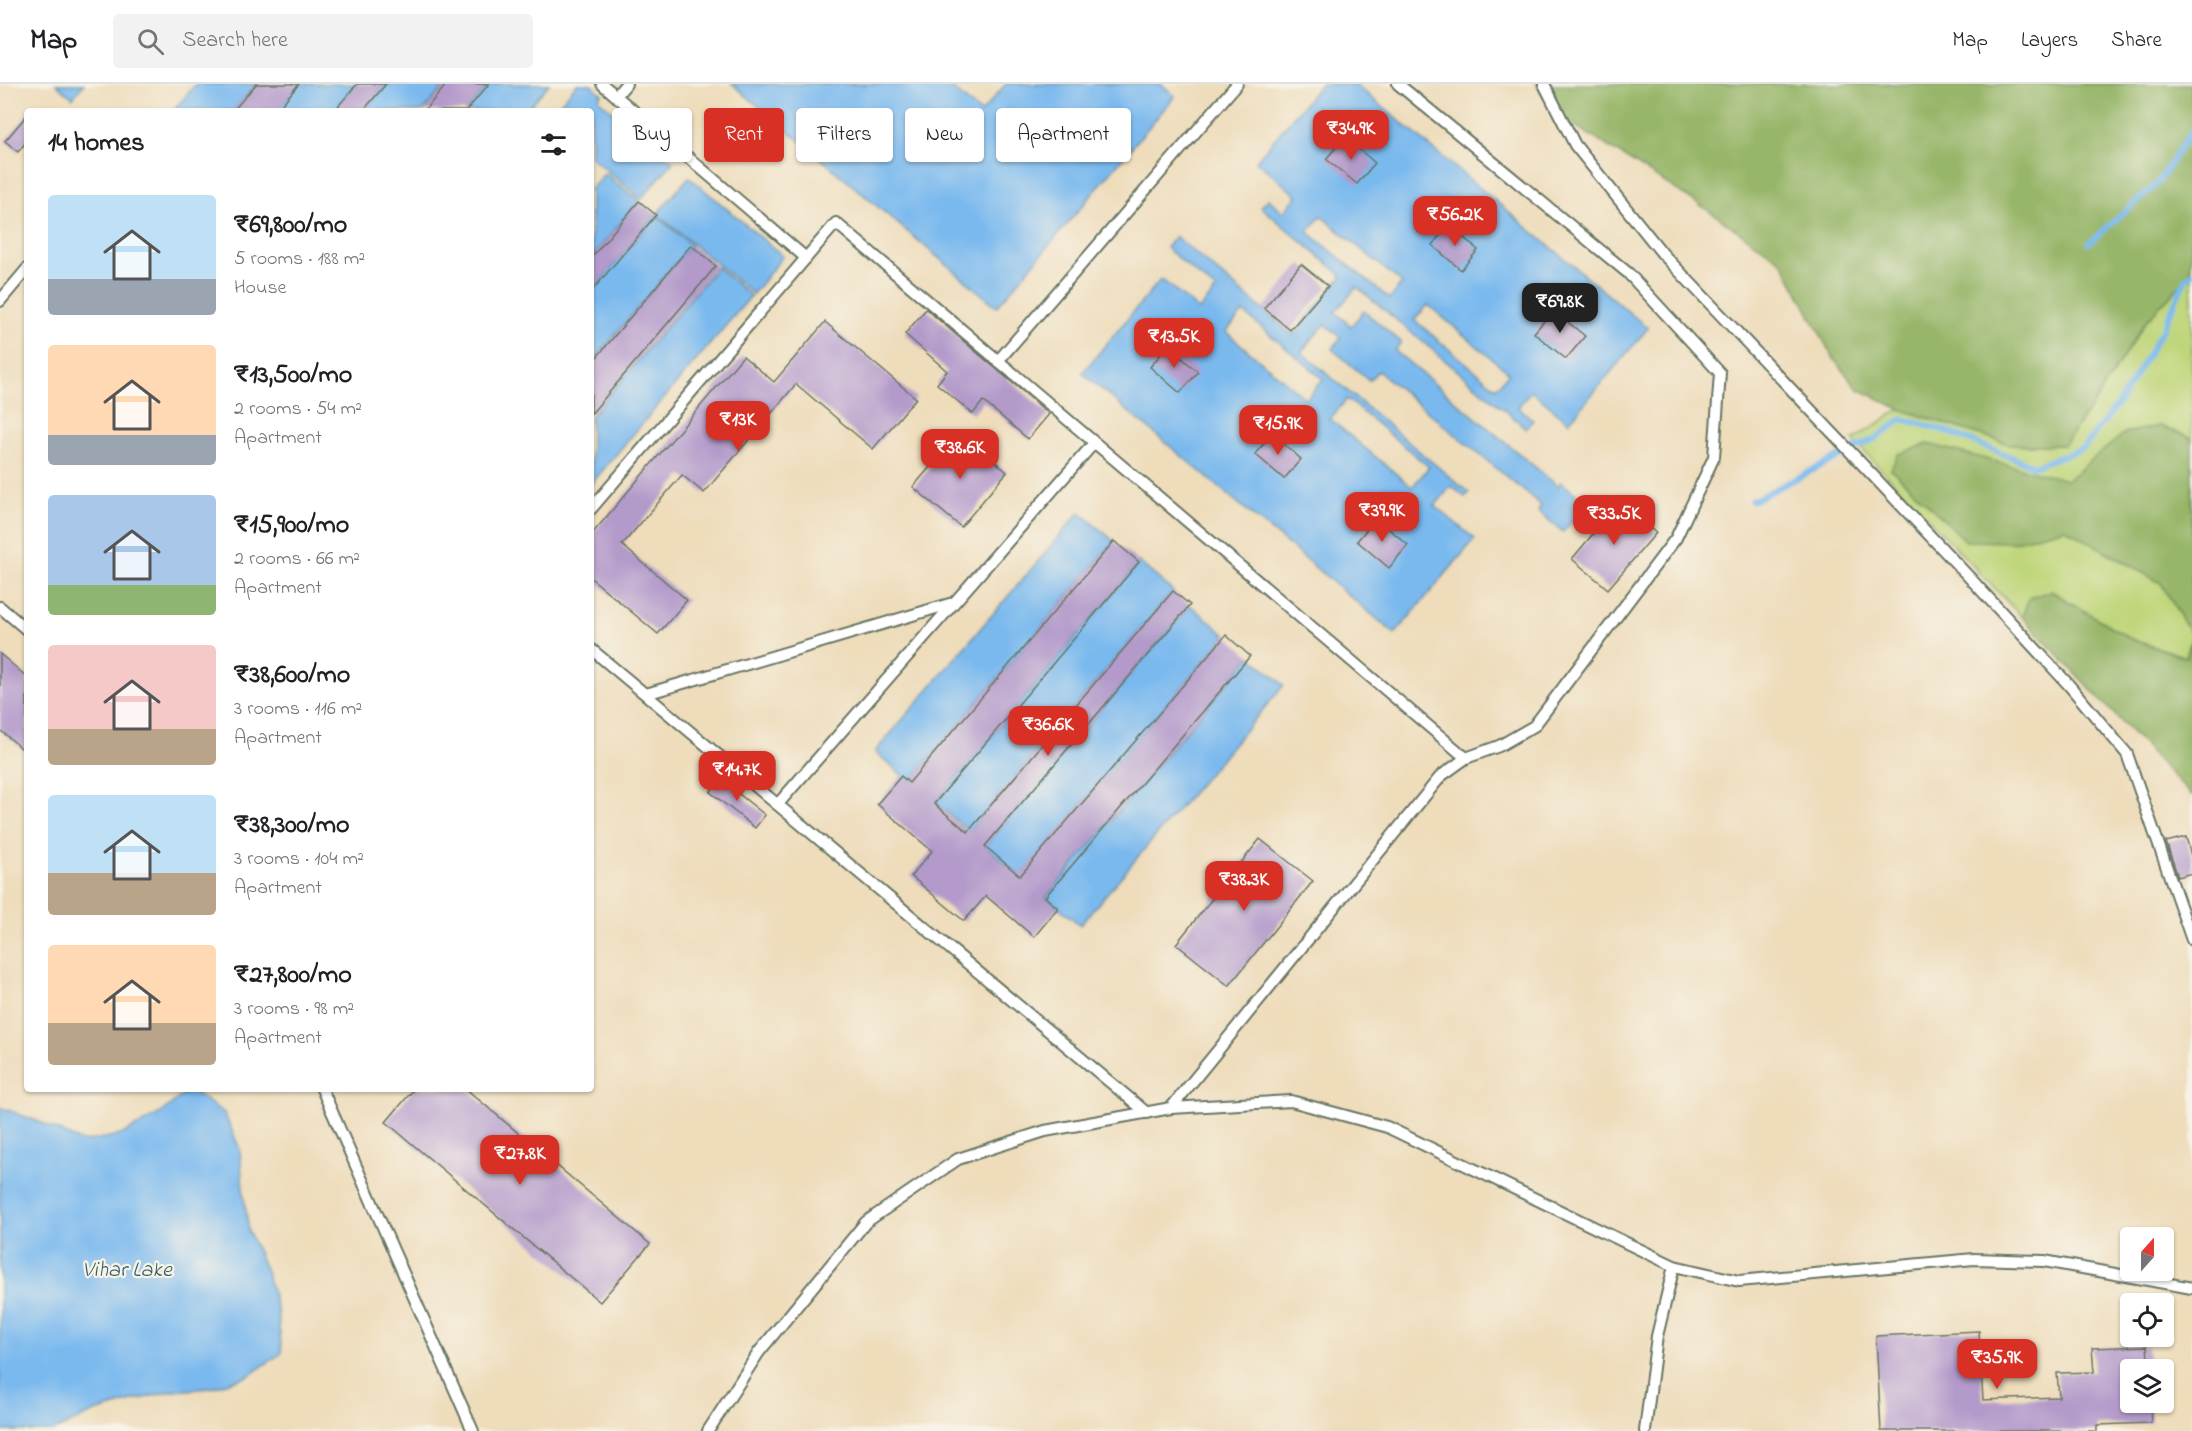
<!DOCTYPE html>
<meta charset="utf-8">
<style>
:root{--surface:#fff;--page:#f2f2f2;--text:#202124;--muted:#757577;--line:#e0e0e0;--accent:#d93025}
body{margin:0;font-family:"Indie Flower",sans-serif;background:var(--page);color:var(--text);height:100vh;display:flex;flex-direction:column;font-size:22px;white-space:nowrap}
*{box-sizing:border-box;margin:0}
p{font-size:20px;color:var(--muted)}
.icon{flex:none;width:33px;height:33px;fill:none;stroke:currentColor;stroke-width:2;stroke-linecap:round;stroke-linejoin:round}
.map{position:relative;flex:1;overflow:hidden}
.drawer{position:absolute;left:24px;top:24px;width:570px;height:984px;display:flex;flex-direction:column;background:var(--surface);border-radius:6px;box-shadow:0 2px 4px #0004}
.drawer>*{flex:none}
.banner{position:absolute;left:612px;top:24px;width:570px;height:54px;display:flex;gap:12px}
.needle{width:39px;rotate:21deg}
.buttons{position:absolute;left:2120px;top:1143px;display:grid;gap:12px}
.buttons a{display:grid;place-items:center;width:54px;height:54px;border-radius:6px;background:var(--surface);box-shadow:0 2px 4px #0004;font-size:30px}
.price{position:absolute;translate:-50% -51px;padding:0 14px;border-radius:12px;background:var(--accent);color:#fff;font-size:20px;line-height:39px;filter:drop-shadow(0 2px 3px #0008)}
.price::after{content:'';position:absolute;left:50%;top:36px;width:18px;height:14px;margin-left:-9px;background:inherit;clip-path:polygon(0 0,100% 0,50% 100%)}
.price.selected{background:#222;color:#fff}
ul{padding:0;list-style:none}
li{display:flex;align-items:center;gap:18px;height:150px;padding:0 24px}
li span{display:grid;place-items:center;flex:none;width:168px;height:120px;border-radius:6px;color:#555}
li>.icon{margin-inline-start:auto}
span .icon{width:72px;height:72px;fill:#fffc;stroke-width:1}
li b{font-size:26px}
h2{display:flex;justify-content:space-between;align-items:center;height:72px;padding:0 24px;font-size:26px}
.chip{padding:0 21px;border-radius:6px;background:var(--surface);box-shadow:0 2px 4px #0004;font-size:21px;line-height:54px}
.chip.selected{background:var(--accent);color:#fff}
header{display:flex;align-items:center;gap:36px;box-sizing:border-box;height:84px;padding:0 30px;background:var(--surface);border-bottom:2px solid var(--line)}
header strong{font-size:28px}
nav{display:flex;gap:33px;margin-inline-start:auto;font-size:21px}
.search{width:420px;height:54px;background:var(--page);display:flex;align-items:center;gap:15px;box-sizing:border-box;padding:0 21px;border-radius:6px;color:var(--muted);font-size:22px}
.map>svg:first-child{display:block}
</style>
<header>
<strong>Map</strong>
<div class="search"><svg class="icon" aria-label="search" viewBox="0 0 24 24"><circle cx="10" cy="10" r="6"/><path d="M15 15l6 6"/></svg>Search here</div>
<nav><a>Map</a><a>Layers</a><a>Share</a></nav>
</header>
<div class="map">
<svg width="2192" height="1347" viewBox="0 0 2192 1347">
<rect width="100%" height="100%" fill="#f7f3e8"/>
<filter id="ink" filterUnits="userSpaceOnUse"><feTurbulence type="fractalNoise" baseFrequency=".0167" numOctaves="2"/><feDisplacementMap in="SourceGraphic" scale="12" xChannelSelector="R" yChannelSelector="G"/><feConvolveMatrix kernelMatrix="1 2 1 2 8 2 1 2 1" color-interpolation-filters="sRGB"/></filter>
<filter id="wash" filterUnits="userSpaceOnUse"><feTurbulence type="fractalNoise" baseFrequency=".008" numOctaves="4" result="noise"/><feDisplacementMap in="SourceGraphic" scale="24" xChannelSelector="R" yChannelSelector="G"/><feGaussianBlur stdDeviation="1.35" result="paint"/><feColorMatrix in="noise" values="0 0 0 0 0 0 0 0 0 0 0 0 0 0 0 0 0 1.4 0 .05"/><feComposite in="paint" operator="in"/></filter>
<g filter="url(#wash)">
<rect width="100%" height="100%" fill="#eedcba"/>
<path fill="#bfd579" stroke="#6f8956" stroke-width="1.5" d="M 2192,185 L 2192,354 L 2160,342 L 2125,349 L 2067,397 L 1928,360 L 2013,458 L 2065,444 L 2161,499 L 2192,552 L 2186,573 L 2133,556 L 2051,507 L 2029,514 L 2022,533 L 1853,356 L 1900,325 L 2012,361 L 2064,361 L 2096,316 L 2146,237 L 2190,190 Z"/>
<g fill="#97b669" stroke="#5b7a4e" stroke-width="1.5">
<path d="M 1536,0 L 2192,0 L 2191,190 L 2146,237 L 2096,316 L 2064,361 L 2012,361 L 1900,325 L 1858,305 L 1833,274 L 1782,178 L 1702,122 L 1558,31 Z"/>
<path d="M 2160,342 L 2192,354 L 2192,552 L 2161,499 L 2065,444 L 2013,458 L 1966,457 L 1891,385 L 1898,370 L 1928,360 L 2067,396 L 2125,349 Z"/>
<path d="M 2051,507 L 2133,556 L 2186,573 L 2192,557 L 2192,712 L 2022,533 L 2029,514 Z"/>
</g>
<g fill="#7ab9ee" stroke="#4c7b91" stroke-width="1.5" fill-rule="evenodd">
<path d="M 56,0 L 84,0 L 73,14 Z"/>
<path d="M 196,0 L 256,0 L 233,27 L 173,27 Z"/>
<path d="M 299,0 L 357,0 L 334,27 L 276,27 Z"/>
<path d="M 386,0 L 446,0 L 423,27 L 363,27 Z"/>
<path d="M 489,0 L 549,0 L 526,27 L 466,27 Z"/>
<path d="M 577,0 L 591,0 L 602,10 L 598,15 L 673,78 L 641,115 L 591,73 L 591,27 L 554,27 Z"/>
<path d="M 732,0 L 947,0 L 981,29 L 1006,0 L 1161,0 L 1175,12 L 997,223 Z"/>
<path d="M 1321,0 L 1355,0 L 1648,244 L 1569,338 L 1531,307 L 1518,323 L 1533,336 L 1526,344 L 1357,203 L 1335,228 L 1351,242 L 1364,227 L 1401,258 L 1395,267 L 1558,402 L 1561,398 L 1587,419 L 1563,448 L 1538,427 L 1541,422 L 1530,412 L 1378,287 L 1369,296 L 1332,265 L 1341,254 L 1325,240 L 1301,268 L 1469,409 L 1465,413 L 1451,402 L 1435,422 L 1475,455 L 1395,550 L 1082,289 L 1161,195 L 1199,226 L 1216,206 L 1166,164 L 1175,152 L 1293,251 L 1342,192 L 1261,123 L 1268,115 L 1284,128 L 1297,112 L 1256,77 ZM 1321,132 L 1402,199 L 1390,215 L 1308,148 ZM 1428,221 L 1509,289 L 1496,304 L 1414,236 ZM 1243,228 L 1323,295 L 1306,315 L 1226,248 ZM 1347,315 L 1429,383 L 1412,403 L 1330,335 Z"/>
<path d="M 605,89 L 639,117 L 591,174 L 591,105 Z"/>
<path d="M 689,93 L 783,172 L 753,210 L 657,130 Z"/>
<path d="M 656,131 L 691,161 L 591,279 L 591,208 Z"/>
<path d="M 717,183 L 751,212 L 591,400 L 591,332 Z"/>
<path d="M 1080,428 L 1114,457 L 910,698 L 875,668 Z"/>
<path d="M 1139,478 L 1173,507 L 969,747 L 935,719 Z"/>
<path d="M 1190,521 L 1226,551 L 1021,792 L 985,762 Z"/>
<path d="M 1250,572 L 1284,601 L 1080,841 L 1046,813 Z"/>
<path d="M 190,1005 L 224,1029 L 240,1065 L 243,1105 L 249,1148 L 266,1187 L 277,1224 L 282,1269 L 248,1292 L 210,1304 L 173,1307 L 132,1317 L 95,1328 L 54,1347 L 0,1347 L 0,1023 L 42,1039 L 82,1058 L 121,1051 L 159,1030 Z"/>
</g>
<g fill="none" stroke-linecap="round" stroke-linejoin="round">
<g stroke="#7ab9ee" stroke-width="6">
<path d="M 2089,159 L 2157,100 L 2192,46"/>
<path d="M 1752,417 L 1878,353 L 1902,335 L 1946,347 L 2034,382 L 2084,364 L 2122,314 L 2164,243 L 2185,196 L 2192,190"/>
</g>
</g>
<g id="blocks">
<g fill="#b39aca">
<path d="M 256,0 L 299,0 L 276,27 L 233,27 Z"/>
<path d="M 357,0 L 386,0 L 363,27 L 334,27 Z"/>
<path d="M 447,0 L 489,0 L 466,27 L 424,27 Z"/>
<path d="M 27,31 L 27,57 L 18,68 L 5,57 Z"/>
<path d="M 1345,53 L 1375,79 L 1357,100 L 1326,75 Z"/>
<path d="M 639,117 L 656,131 L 591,208 L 591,174 Z"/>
<path d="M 1449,141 L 1478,166 L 1461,186 L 1432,161 Z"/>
<path d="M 691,161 L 716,182 L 591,330 L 591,280 Z"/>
<path d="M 1301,180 L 1328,202 L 1290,246 L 1264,224 Z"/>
<path d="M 926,225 L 1049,330 L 1028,355 L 983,317 L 973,330 L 937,300 L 947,287 L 905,250 Z"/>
<path d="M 1553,226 L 1585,252 L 1566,275 L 1534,249 Z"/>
<path d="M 825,238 L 916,314 L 873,365 L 796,300 L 704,409 L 682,391 L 622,461 L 687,516 L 658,550 L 591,494 L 591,451 L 743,272 L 774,298 Z"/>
<path d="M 1168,262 L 1198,288 L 1180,309 L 1150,283 Z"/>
<path d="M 960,348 L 1007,388 L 961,443 L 913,403 Z"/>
<path d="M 1272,350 L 1301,375 L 1284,395 L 1255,370 Z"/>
<path d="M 1619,419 L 1656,449 L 1608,505 L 1572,475 Z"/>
<path d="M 1376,434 L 1408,461 L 1389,484 L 1357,457 Z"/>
<path d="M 1114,457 L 1139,478 L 934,720 L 968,748 L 1173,507 L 1190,521 L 985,762 L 1020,792 L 1226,551 L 1250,572 L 1045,813 L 1058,824 L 1034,853 L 986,812 L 964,837 L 911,792 L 932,767 L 877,720 L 901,692 L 909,699 Z"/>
<path d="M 0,570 L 27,593 L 27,669 L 0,646 Z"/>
<path d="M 725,692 L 742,706 L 739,710 L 765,731 L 755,744 L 710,708 Z"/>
<path d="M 2186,753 L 2192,775 L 2192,789 L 2178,793 L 2166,758 Z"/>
<path d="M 1260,755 L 1313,797 L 1229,902 L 1176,860 Z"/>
<path d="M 414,1005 L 466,1005 L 650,1160 L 600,1218 L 386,1038 Z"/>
<path d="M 1979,1247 L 1983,1316 L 2059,1313 L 2057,1289 L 2094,1288 L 2092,1264 L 2147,1262 L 2149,1286 L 2130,1286 L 2130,1318 L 2150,1318 L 2151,1339 L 2097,1341 L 2097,1347 L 1881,1347 L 1876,1252 Z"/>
</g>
</g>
</g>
<g filter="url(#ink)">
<use href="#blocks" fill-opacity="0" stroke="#677563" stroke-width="1.5"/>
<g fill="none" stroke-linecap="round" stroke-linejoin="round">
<defs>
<g id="lane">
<path d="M 602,0 L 806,174"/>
<path d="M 1544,0 L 1575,61 L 1662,169 L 1969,493 L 2068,600 L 2127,670 L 2192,856"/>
<path d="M 616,12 L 626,0"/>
<path d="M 0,217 L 27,185"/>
<path d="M 998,277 L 1237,0"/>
<path d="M 591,425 L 836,139 L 1466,674"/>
<path d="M 0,523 L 27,546"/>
<path d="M 591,565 L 1147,1029"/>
<path d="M 646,610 L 953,519"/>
<path d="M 778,720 L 1094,359"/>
<path d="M 322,1005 L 473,1347"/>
<path d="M 1171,1024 L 1441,692 L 1466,674 L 1499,662 L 1534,642 L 1676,454 L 1714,373 L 1720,289 L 1628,189 L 1398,0"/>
<path d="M 708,1347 L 759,1268 L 866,1138 L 958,1075 L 1045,1047 L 1171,1024 L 1291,1017 L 1387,1043 L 1674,1182 L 1739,1197 L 1974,1175 L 2044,1177 L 2192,1204"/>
<path d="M 1645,1347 L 1657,1252 L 1674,1182"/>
</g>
</defs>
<use href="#lane" stroke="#677563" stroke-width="14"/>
<use href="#lane" stroke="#fff" stroke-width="10"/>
</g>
</g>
<g text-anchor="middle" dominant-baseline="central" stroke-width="4.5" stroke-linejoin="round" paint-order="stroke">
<g font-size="22" font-style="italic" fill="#365c62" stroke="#f7f3e8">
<text x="127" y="1187">Vihar Lake</text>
</g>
</g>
</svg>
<div class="buttons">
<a><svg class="needle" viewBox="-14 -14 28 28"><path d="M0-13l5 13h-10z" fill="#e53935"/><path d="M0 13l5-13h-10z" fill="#757577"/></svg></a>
<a><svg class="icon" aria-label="locate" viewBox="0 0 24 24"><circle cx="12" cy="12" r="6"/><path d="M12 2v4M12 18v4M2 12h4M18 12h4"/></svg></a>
<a><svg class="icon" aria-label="layers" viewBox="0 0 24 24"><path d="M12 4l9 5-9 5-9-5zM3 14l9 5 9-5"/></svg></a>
</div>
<b class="price" style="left:1351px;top:77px">₹34.9K</b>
<b class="price" style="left:1455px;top:163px">₹56.2K</b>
<b class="price selected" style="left:1560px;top:250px">₹69.8K</b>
<b class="price" style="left:1174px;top:285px">₹13.5K</b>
<b class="price" style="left:738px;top:368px">₹13K</b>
<b class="price" style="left:1278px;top:372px">₹15.9K</b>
<b class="price" style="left:960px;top:396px">₹38.6K</b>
<b class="price" style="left:1382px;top:459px">₹39.9K</b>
<b class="price" style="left:1614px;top:462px">₹33.5K</b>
<b class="price" style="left:1048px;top:673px">₹36.6K</b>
<b class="price" style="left:737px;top:718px">₹14.7K</b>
<b class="price" style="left:1244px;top:828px">₹38.3K</b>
<b class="price" style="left:520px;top:1102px">₹27.8K</b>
<b class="price" style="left:1997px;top:1306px">₹35.9K</b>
<div class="banner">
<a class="chip">Buy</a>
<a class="chip selected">Rent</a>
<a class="chip">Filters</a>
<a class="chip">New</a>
<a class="chip">Apartment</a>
</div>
<section class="drawer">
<h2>14 homes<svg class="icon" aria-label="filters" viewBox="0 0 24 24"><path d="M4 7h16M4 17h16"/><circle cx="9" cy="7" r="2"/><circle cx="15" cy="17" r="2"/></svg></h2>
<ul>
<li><span style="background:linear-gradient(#bfe0f5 70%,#9aa5b1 0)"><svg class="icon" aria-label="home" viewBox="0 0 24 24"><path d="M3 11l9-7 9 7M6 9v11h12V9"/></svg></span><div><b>₹69,800/mo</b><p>5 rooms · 188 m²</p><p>House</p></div></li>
<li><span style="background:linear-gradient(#ffd9b3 75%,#9aa5b1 0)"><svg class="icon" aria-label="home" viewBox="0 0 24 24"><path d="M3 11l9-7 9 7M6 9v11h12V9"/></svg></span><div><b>₹13,500/mo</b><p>2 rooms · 54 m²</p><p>Apartment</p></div></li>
<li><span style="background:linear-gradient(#a9c7e8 75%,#8fb573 0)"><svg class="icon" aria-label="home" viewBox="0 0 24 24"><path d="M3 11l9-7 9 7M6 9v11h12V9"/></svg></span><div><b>₹15,900/mo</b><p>2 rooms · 66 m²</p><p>Apartment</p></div></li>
<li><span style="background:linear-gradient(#f6c9c9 70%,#b9a48a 0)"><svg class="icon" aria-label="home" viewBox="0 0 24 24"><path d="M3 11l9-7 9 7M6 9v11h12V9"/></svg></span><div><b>₹38,600/mo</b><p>3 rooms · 116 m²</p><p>Apartment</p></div></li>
<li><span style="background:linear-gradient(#bfe0f5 65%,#b9a48a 0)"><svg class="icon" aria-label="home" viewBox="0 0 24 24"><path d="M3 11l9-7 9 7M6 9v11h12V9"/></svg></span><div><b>₹38,300/mo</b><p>3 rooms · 104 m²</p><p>Apartment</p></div></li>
<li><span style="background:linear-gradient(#ffd9b3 65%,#b9a48a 0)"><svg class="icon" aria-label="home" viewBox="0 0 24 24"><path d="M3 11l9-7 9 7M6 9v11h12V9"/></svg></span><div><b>₹27,800/mo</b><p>3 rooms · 98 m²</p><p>Apartment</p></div></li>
</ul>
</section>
</div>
